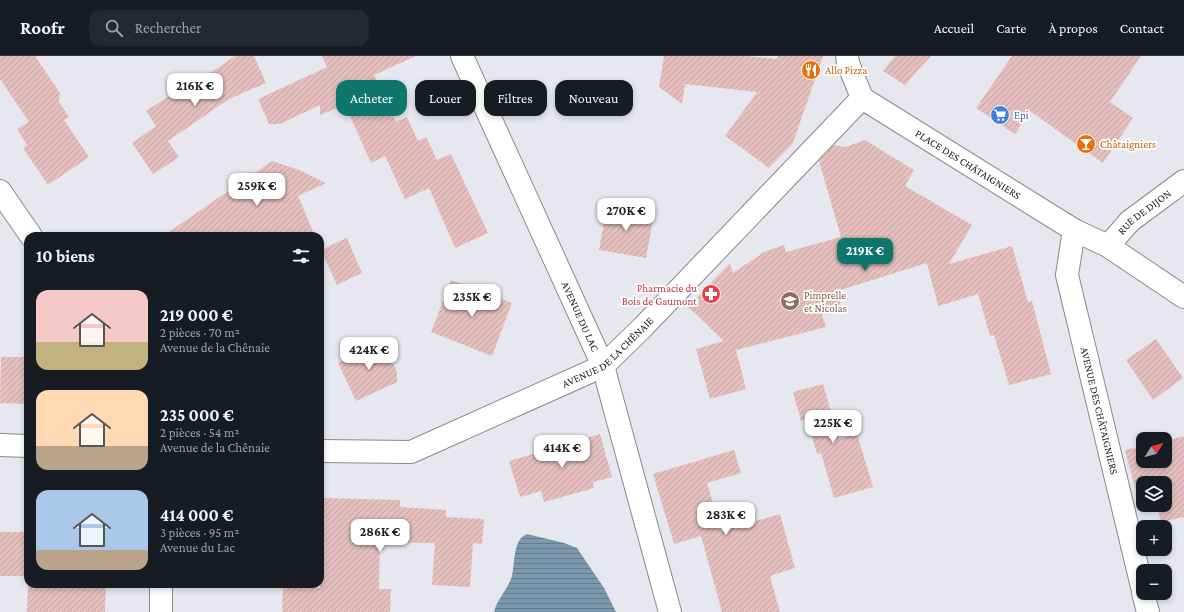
<!DOCTYPE html>
<html lang="fr">
<meta charset="utf-8">
<style>
:root{--surface:#171b24;--page:#242831;--text:#f1f3f6;--muted:#9ea1a6;--line:#363941;--accent:#0f766e}
body{margin:0;font-family:"Crimson Pro",serif;background:var(--page);color:var(--text);height:100vh;display:flex;flex-direction:column;font-size:15px;white-space:nowrap}
*{box-sizing:border-box;margin:0}
p{font-size:13px;color:var(--muted)}
.icon{flex:none;width:22px;height:22px;fill:none;stroke:currentColor;stroke-width:2;stroke-linecap:round;stroke-linejoin:round}
.map{position:relative;flex:1;overflow:hidden}
.details{position:absolute;left:24px;top:176px;width:300px;height:356px;display:flex;flex-direction:column;background:var(--surface);border-radius:12px;box-shadow:0 2px 6px #0003}
.details>*{flex:none}
.top-card{position:absolute;left:336px;top:24px;width:380px;height:36px;display:flex;gap:8px}
.needle{width:26px;rotate:53deg}
.tools{position:absolute;left:1136px;top:376px;display:grid;gap:8px}
.tools a{display:grid;place-items:center;width:36px;height:36px;border-radius:8px;background:var(--surface);box-shadow:0 2px 6px #0003;font-size:20px}
.price{position:absolute;translate:-50% -34px;padding:0 9px;border-radius:8px;background:#fff;color:#222;font-size:13px;line-height:26px;filter:drop-shadow(0 1px 2px #0008)}
.price::after{content:'';position:absolute;left:50%;top:24px;width:12px;height:9px;margin-left:-6px;background:inherit;clip-path:polygon(0 0,100% 0,50% 100%)}
.price.active{background:var(--accent);color:#fff}
ul{padding:0;list-style:none}
li{display:flex;align-items:center;gap:12px;height:100px;padding:0 12px}
li span{display:grid;place-items:center;flex:none;width:112px;height:80px;border-radius:12px;color:#555}
li>.icon{margin-inline-start:auto}
span .icon{width:48px;height:48px;fill:#fffc;stroke-width:1}
li b{font-size:17px}
h2{display:flex;justify-content:space-between;align-items:center;height:48px;padding:0 12px;font-size:17px}
.chip{padding:0 14px;border-radius:12px;background:var(--surface);box-shadow:0 2px 6px #0003;font-size:14px;line-height:36px}
.chip.active{background:var(--accent);color:#fff}
header{display:flex;align-items:center;gap:24px;box-sizing:border-box;height:56px;padding:0 20px;background:var(--surface);border-bottom:1px solid var(--line)}
header strong{font-size:19px}
nav{display:flex;gap:22px;margin-inline-start:auto;font-size:14px}
.search{width:280px;height:36px;background:var(--page);display:flex;align-items:center;gap:10px;box-sizing:border-box;padding:0 14px;border-radius:12px;color:var(--muted);font-size:15px}
.map>svg:first-child{display:block}
</style>
<header>
<strong>Roofr</strong>
<div class="search"><svg class="icon" aria-label="search" viewBox="0 0 24 24"><circle cx="10" cy="10" r="6"/><path d="M15 15l6 6"/></svg>Rechercher</div>
<nav><a>Accueil</a><a>Carte</a><a>À propos</a><a>Contact</a></nav>
</header>
<div class="map">
<svg width="1184" height="556" viewBox="0 0 1184 556">
<defs>
<pattern id="water-rules" width="6" height="5" patternUnits="userSpaceOnUse"><rect width="6" height="5" fill="#7c98ac"/><path d="M0 2.5h6" fill="none" stroke="#657c8c"/></pattern>
<pattern id="building-hatch" width="6" height="6" patternUnits="userSpaceOnUse"><rect width="6" height="6" fill="#e4bfbd"/><path d="M-1 1l2-2M0 6l6-6M5 7l2-2" fill="none" stroke="#c3a4a2"/></pattern>
</defs>
<rect width="100%" height="100%" fill="#e7e7f0"/>
<path fill="url(#water-rules)" d="M 527,478 L 564,487 L 577,492 L 604,532 L 616,556 L 494,556 C 497,543 508,533 512,520 C 515,507 513,483 527,478 Z"/>
<g fill="url(#building-hatch)">
<path d="M 0,0 L 35,0 L 60,37 L 59,46 L 69,61 L 64,64 L 89,101 L 48,129 L 23,92 L 27,89 L 17,73 L 29,66 L 0,23 Z"/>
<path d="M 235,0 L 254,0 L 266,27 L 229,43 L 168,85 L 179,101 L 153,118 L 132,87 L 156,70 L 146,55 L 188,28 L 190,31 Z"/>
<path d="M 322,0 L 416,0 L 374,19 L 396,66 L 407,61 L 418,85 L 426,81 L 437,104 L 451,98 L 488,177 L 455,192 L 429,132 L 405,143 L 385,100 L 371,107 L 345,49 L 320,59 L 320,49 L 280,68 L 269,68 L 258,43 L 327,11 Z"/>
<path d="M 664,0 L 746,0 L 777,3 L 778,0 L 823,0 L 793,87 L 769,112 L 725,80 L 757,36 L 685,28 L 682,48 L 659,31 Z"/>
<path d="M 895,0 L 931,0 L 905,29 L 883,15 Z"/>
<path d="M 1012,0 L 1141,0 L 1110,46 L 1133,62 L 1103,107 L 1030,55 L 1015,78 L 976,52 Z"/>
<path d="M 865,84 L 914,114 L 905,130 L 972,169 L 949,208 L 1012,190 L 1028,246 L 1032,245 L 1051,318 L 1009,329 L 994,279 L 990,280 L 978,238 L 938,250 L 927,207 L 837,235 L 842,254 L 822,259 L 826,271 L 736,294 L 746,333 L 710,343 L 696,293 L 724,285 L 688,251 L 730,207 L 733,217 L 764,196 L 784,189 L 786,196 L 841,181 L 819,105 L 834,89 L 845,91 Z"/>
<path d="M 272,105 L 299,114 L 326,127 L 298,140 L 315,180 L 163,180 Z"/>
<path d="M 607,150 L 654,158 L 646,202 L 599,194 Z"/>
<path d="M 347,182 L 362,217 L 337,229 L 321,194 Z"/>
<path d="M 451,224 L 512,247 L 492,300 L 431,276 Z"/>
<path d="M 1156,283 L 1183,322 L 1153,344 L 1126,304 Z"/>
<path d="M 383,286 L 397,316 L 397,326 L 356,345 L 338,307 Z"/>
<path d="M 1,301 L 28,301 L 28,348 L 0,347 Z"/>
<path d="M 823,328 L 839,383 L 857,378 L 873,431 L 834,442 L 821,397 L 817,398 L 807,363 L 801,365 L 793,336 Z"/>
<path d="M 600,378 L 612,421 L 593,426 L 594,432 L 544,446 L 541,435 L 520,441 L 509,405 Z"/>
<path d="M 1184,380 L 1184,461 L 1161,466 L 1157,449 L 1165,449 L 1165,427 L 1143,427 L 1143,442 L 1138,443 L 1125,394 L 1143,390 L 1143,405 L 1165,405 L 1165,385 Z"/>
<path d="M 734,394 L 741,417 L 707,427 L 721,475 L 780,458 L 795,512 L 770,520 L 780,556 L 722,556 L 701,480 L 674,488 L 653,418 Z"/>
<path d="M 320,442 L 400,444 L 400,451 L 446,454 L 446,461 L 484,463 L 482,488 L 473,487 L 470,531 L 432,529 L 435,487 L 380,486 L 379,533 L 391,533 L 390,556 L 282,556 L 283,532 L 320,532 Z"/>
<rect x="0" y="476" width="28" height="44"/>
<path d="M 28,528 L 106,528 L 105,556 L 27,556 Z"/>
</g>
<g fill="none" stroke-linecap="round" stroke-linejoin="round">
<defs>
<g id="minor">
<path id="s1" d="M 462,0 L 603,310 L 670,556"/>
<path d="M 847,0 L 848,7 L 862,42"/>
<path id="s2" d="M 862,42 L 1074,174 L 1108,190 L 1184,241"/>
<path d="M 0,135 L 31,180"/>
<path id="s3" d="M 1074,174 L 1067,219 L 1143,535"/>
<path id="s4" d="M 1108,190 L 1130,165 L 1184,125"/>
<path d="M 0,389 L 28,390"/>
<path id="s5" d="M 320,395 L 411,396 L 603,310 L 643,271 L 862,42"/>
<path d="M 1143,537 L 1148,556"/>
<path d="M 161,556 L 161,528"/>
</g>
</defs>
<use href="#minor" stroke="#888890" stroke-width="24"/>
<use href="#minor" stroke="#fff" stroke-width="22"/>
</g>
<defs>
<symbol id="restaurant-disc" viewBox="-11 -11 22 22"><circle r="9.5" fill="#e8710a" stroke="#fff"/><path d="M-5-6h1v4h1v-4h1v4h1v-4h1v5L-1.5 .5V6h-2V.5L-5-1ZM5-6V6H3V1.5H1.5Q1.5-4 5-6Z" fill="#fff"/></symbol>
<symbol id="supermarket-disc" viewBox="-11 -11 22 22"><circle r="9.5" fill="#3f7fe0" stroke="#fff"/><path d="M-6-5.5h2.5l.6 2H6L4.5 2H-2.5L-4.4-4H-6ZM-1.5 3.2a1.3 1.3 0 1 0 .1 0ZM3 3.2a1.3 1.3 0 1 0 .1 0Z" fill="#fff"/></symbol>
<symbol id="bar-disc" viewBox="-11 -11 22 22"><circle r="9.5" fill="#e8710a" stroke="#fff"/><path d="M-6-5H6L.8 .8V4.5H3.5V6h-7V4.5H-.8V.8Z" fill="#fff"/></symbol>
<symbol id="pharmacy-disc" viewBox="-11 -11 22 22"><circle r="9.5" fill="#e0444e" stroke="#fff"/><path d="M-2-6h4v4h4v4h-4v4h-4v-4h-4v-4h4Z" fill="#fff"/></symbol>
<symbol id="school-disc" viewBox="-11 -11 22 22"><circle r="9.5" fill="#8d6e63" stroke="#fff"/><path d="M0-5L7-2L0 1L-7-2ZM-4 1L0 2.5L4 1V4Q0 6-4 4Z" fill="#fff"/></symbol>
</defs>
<g fill-rule="evenodd">
<use href="#restaurant-disc" x="800" y="3" width="22" height="22"/>
<use href="#supermarket-disc" x="989" y="48" width="22" height="22"/>
<use href="#bar-disc" x="1075" y="77" width="22" height="22"/>
<use href="#pharmacy-disc" x="700" y="227" width="22" height="22"/>
<use href="#school-disc" x="779" y="234" width="22" height="22"/>
</g>
<g text-anchor="middle" dominant-baseline="central" stroke-width="3.5" stroke-linejoin="round" paint-order="stroke">
<g font-size="11" fill="#c56008" stroke="#fff" text-anchor="start">
<text x="825" y="14">Allo Pizza</text>
<text x="1100" y="88">Châtaigniers</text>
</g>
<g font-size="11" fill="#366cbe" stroke="#fff" text-anchor="start">
<text x="1014" y="59">Epi</text>
</g>
<g font-size="11" fill="#212124" stroke="#fff">
<text stroke="none"><textPath href="#s2" startOffset="125">PLACE DES CHÂTAIGNIERS</textPath></text>
<text stroke="none"><textPath href="#s4" startOffset="50">RUE DE DIJON</textPath></text>
<text stroke="none"><textPath href="#s1" startOffset="286">AVENUE DU LAC</textPath></text>
<text stroke="none"><textPath href="#s5" startOffset="313">AVENUE DE LA CHÊNAIE</textPath></text>
<text stroke="none"><textPath href="#s3" startOffset="185">AVENUE DES CHÂTAIGNIERS</textPath></text>
</g>
<g font-size="11" fill="#be3a42" stroke="#fff" text-anchor="end">
<text x="697" y="232">Pharmacie du<tspan x="697" dy="13">Bois de Gaumont</tspan></text>
</g>
<g font-size="11" fill="#785e54" stroke="#fff" text-anchor="start">
<text x="804" y="239">Pimprelle<tspan x="804" dy="13">et Nicolas</tspan></text>
</g>
</g>
</svg>
<div class="tools">
<a><svg class="needle" viewBox="-14 -14 28 28"><path d="M0-13l5 13h-10z" fill="#e53935"/><path d="M0 13l5-13h-10z" fill="#9ea1a6"/></svg></a>
<a><svg class="icon" aria-label="layers" viewBox="0 0 24 24"><path d="M12 4l9 5-9 5-9-5zM3 14l9 5 9-5"/></svg></a>
<a>+</a>
<a>−</a>
</div>
<b class="price" style="left:195px;top:51px">216K €</b>
<b class="price" style="left:257px;top:151px">259K €</b>
<b class="price" style="left:626px;top:176px">270K €</b>
<b class="price active" style="left:865px;top:216px">219K €</b>
<b class="price" style="left:472px;top:262px">235K €</b>
<b class="price" style="left:369px;top:315px">424K €</b>
<b class="price" style="left:833px;top:388px">225K €</b>
<b class="price" style="left:562px;top:413px">414K €</b>
<b class="price" style="left:726px;top:480px">283K €</b>
<b class="price" style="left:380px;top:497px">286K €</b>
<div class="top-card">
<a class="chip active">Acheter</a>
<a class="chip">Louer</a>
<a class="chip">Filtres</a>
<a class="chip">Nouveau</a>
</div>
<section class="details">
<h2>10 biens<svg class="icon" aria-label="filters" viewBox="0 0 24 24"><path d="M4 7h16M4 17h16"/><circle cx="9" cy="7" r="2"/><circle cx="15" cy="17" r="2"/></svg></h2>
<ul>
<li><span style="background:linear-gradient(#f6c9c9 65%,#c2b280 0)"><svg class="icon" aria-label="home" viewBox="0 0 24 24"><path d="M3 11l9-7 9 7M6 9v11h12V9"/></svg></span><div><b>219 000 €</b><p>2 pièces · 70 m²</p><p>Avenue de la Chênaie</p></div></li>
<li><span style="background:linear-gradient(#ffd9b3 70%,#b9a48a 0)"><svg class="icon" aria-label="home" viewBox="0 0 24 24"><path d="M3 11l9-7 9 7M6 9v11h12V9"/></svg></span><div><b>235 000 €</b><p>2 pièces · 54 m²</p><p>Avenue de la Chênaie</p></div></li>
<li><span style="background:linear-gradient(#a9c7e8 75%,#b9a48a 0)"><svg class="icon" aria-label="home" viewBox="0 0 24 24"><path d="M3 11l9-7 9 7M6 9v11h12V9"/></svg></span><div><b>414 000 €</b><p>3 pièces · 95 m²</p><p>Avenue du Lac</p></div></li>
</ul>
</section>
</div>
